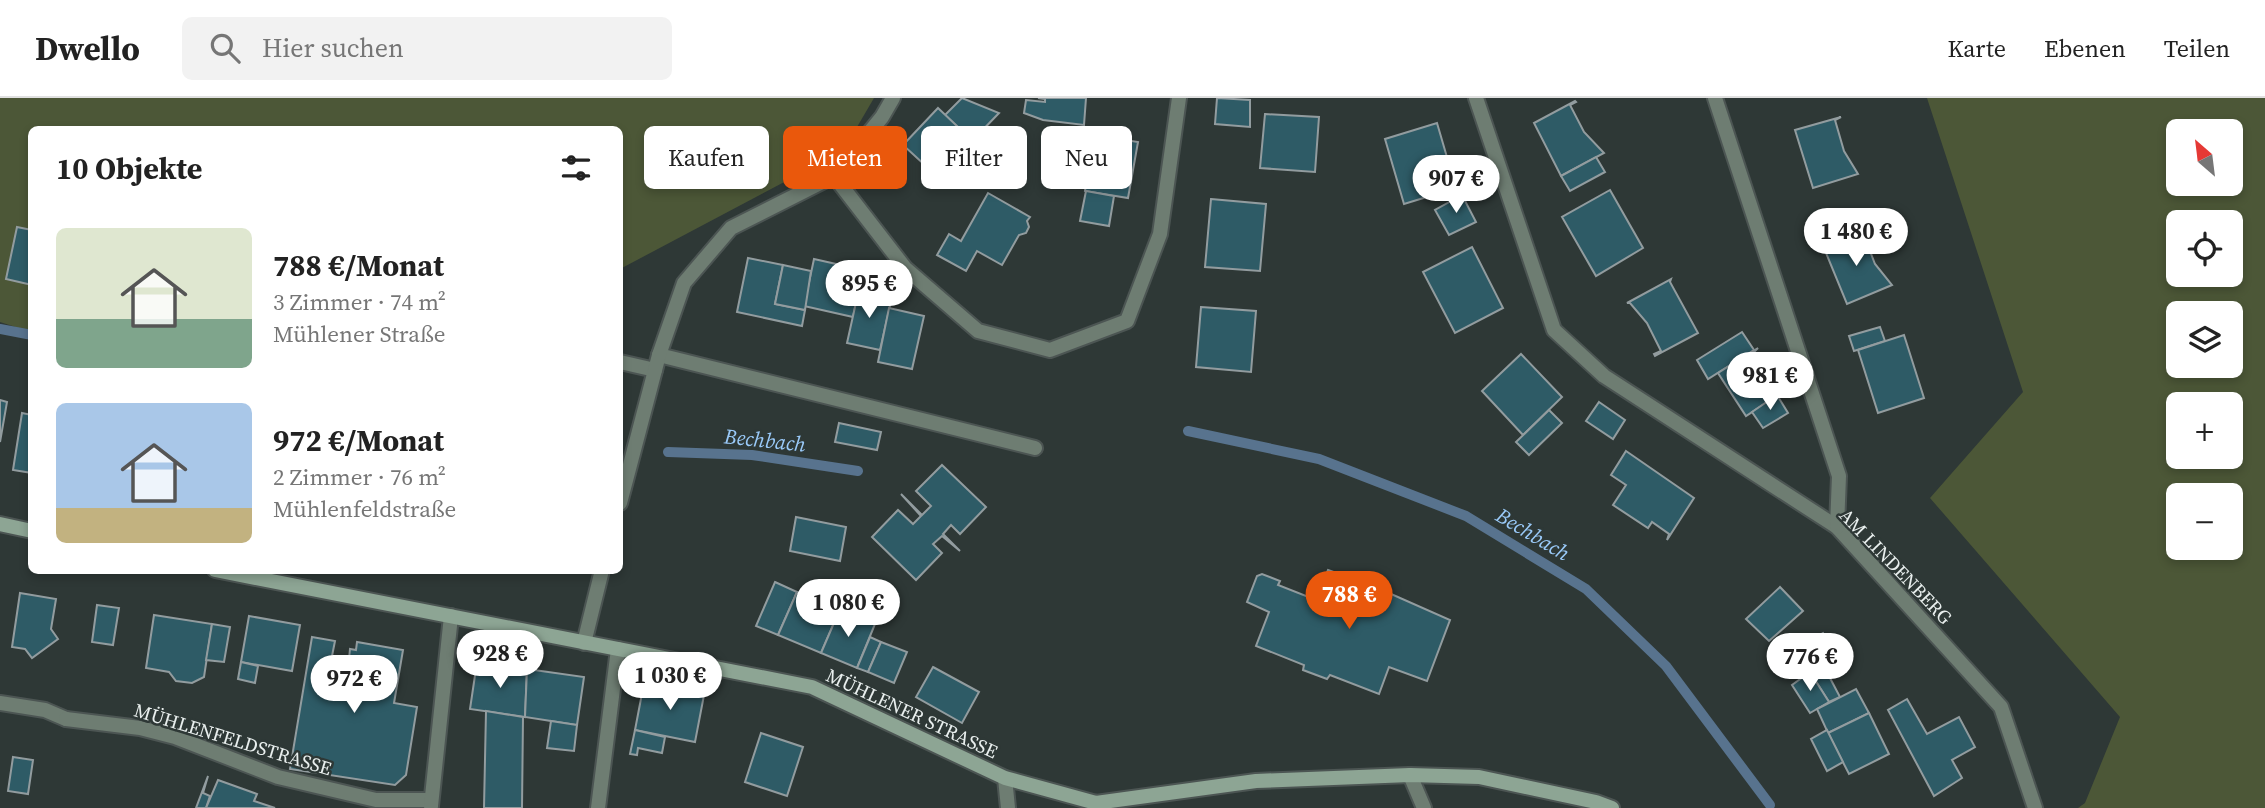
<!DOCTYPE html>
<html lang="de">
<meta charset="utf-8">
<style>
:root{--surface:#fff;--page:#f2f2f2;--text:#222;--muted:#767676;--line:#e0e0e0;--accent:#ea580c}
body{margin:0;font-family:"Source Serif 4",serif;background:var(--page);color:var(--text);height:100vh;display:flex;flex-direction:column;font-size:26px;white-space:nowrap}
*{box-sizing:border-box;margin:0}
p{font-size:23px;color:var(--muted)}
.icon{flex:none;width:38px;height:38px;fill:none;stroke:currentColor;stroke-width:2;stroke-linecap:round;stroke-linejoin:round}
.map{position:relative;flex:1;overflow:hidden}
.side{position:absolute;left:28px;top:28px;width:595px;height:448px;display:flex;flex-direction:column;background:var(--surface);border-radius:10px;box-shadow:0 4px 10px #0003}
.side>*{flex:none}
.hud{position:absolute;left:644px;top:28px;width:665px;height:63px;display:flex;gap:14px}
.needle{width:46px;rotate:332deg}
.fabs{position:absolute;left:2166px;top:21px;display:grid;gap:14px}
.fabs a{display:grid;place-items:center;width:77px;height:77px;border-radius:10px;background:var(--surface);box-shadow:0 4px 10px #0003;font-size:35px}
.price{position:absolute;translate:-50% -60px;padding:0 16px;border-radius:24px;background:#fff;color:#222;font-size:23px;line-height:46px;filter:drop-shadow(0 2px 4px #0008)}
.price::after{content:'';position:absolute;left:50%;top:42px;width:21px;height:16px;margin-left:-10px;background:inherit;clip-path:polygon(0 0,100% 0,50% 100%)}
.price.on{background:var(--accent);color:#fff}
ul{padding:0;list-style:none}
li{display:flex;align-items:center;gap:21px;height:175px;padding:0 28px}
li span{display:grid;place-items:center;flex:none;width:196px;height:140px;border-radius:10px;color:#555}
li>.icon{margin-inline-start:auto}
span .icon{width:84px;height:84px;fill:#fffc;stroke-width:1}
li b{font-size:30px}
h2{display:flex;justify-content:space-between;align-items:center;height:84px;padding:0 28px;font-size:30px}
.tag{padding:0 24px;border-radius:10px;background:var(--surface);box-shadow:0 4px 10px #0003;font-size:24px;line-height:63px}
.tag.on{background:var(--accent);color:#fff}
header{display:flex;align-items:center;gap:42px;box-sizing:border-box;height:98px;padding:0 35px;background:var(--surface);border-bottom:2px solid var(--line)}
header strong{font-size:33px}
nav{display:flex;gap:38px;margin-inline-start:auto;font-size:24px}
.search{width:490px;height:63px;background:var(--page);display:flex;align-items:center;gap:18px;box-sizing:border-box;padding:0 24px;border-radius:10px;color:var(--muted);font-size:26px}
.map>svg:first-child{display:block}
</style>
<header>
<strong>Dwello</strong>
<div class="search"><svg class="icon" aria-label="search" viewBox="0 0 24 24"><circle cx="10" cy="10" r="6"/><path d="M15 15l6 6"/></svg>Hier suchen</div>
<nav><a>Karte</a><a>Ebenen</a><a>Teilen</a></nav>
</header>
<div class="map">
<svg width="2265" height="710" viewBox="0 0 2265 710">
<rect width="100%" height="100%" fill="#2e3836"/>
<g fill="#4c5737" fill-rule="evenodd">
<path d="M 0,0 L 874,0 L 843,53 L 620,171 L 620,32 L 32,32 L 31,234 L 0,224 Z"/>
<path d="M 1927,0 L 2265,0 L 2265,710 L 2078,710 L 2085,705 L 2120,619 L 1930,400 L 2023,294 ZM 2179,33 L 2231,33 L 2231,86 L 2179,86 ZM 2179,124 L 2231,124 L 2231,177 L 2179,177 ZM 2179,215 L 2231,215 L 2231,268 L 2179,268 ZM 2179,306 L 2231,306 L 2231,359 L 2179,359 ZM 2179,397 L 2231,397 L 2231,450 L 2179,450 Z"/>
</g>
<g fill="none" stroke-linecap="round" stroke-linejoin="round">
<g stroke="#58738e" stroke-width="10">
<path d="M 0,231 L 32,237"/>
<path d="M 1188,333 L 1319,361 L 1466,418 L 1586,491 L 1666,568 L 1770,707"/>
<path d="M 668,354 L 752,357 L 858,373"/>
</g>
</g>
<g fill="#2e5b66" stroke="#929c9f" stroke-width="2">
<path d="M 962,0 L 999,15 L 972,43 L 945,17 Z"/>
<path d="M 1038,0 L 1086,0 L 1084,27 L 1043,22 L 1024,15 L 1026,2 L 1045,4 L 1045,1 Z"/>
<path d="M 1217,0 L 1250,2 L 1250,29 L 1215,26 Z"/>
<path d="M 1575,3 L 1576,4 L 1570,7 L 1584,34 L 1604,55 L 1561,78 L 1534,25 Z"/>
<path d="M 938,10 L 977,47 L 943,84 L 933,82 L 927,77 L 927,69 L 903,47 Z"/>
<path d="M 1265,16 L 1319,19 L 1315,74 L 1260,70 Z"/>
<path d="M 1841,19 L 1835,22 L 1844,53 L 1858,76 L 1813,90 L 1795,32 Z"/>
<path d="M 1437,25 L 1456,90 L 1404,106 L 1385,41 Z"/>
<path d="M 1095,37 L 1113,40 L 1111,53 L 1092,50 Z"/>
<path d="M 1113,40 L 1138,44 L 1128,100 L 1085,93 L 1092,50 L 1111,53 Z"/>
<path d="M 1596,59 L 1605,74 L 1570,93 L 1561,78 Z"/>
<path d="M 1610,92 L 1643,150 L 1596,178 L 1562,119 Z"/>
<path d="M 1086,93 L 1114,98 L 1109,128 L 1080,123 Z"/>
<path d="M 988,95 L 1030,119 L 1027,123 L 1029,129 L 1026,135 L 1019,137 L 1002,167 L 977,153 L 966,173 L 937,157 L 949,136 L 961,143 Z"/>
<path d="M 1462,97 L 1476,124 L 1449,137 L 1435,112 Z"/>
<path d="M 1211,101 L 1266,106 L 1260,173 L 1205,169 Z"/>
<path d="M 17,129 L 32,132 L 32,187 L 6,181 Z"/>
<path d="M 1869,131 L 1863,135 L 1875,166 L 1892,187 L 1847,206 L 1824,150 Z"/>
<path d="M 1472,149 L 1503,210 L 1455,235 L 1423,174 Z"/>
<path d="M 748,160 L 783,167 L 775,206 L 805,212 L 802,228 L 737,214 Z"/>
<path d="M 814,161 L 863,172 L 853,219 L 804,208 Z"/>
<path d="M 783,167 L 811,173 L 805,212 L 775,206 Z"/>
<path d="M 1671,181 L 1670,184 L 1698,235 L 1655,258 L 1654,256 L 1661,253 L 1647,225 L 1630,205 L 1627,205 Z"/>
<path d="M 859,191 L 892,199 L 880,252 L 847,245 Z"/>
<path d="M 1201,209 L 1256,213 L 1251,274 L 1196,269 Z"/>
<path d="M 889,210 L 924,218 L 912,271 L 878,264 Z"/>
<path d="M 1880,229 L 1885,243 L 1854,253 L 1849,238 Z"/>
<path d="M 1742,234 L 1754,252 L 1708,281 L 1697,262 Z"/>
<path d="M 1904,237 L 1924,300 L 1878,315 L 1858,252 Z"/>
<path d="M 1758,250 L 1753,255 L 1763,271 L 1768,268 L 1784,293 L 1746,318 L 1718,275 Z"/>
<path d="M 1521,256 L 1562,299 L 1523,337 L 1482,293 Z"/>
<path d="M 1777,297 L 1788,315 L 1763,330 L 1752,314 Z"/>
<path d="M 0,302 L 7,304 L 0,344 Z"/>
<path d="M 1599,304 L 1625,322 L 1613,341 L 1586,323 Z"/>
<path d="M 1549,312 L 1562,325 L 1529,357 L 1516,344 Z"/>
<path d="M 22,315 L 32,317 L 32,375 L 13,372 Z"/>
<path d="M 839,325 L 881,334 L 877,352 L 835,344 Z"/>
<path d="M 1626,353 L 1694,400 L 1667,442 L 1669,436 L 1652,424 L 1648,430 L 1613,407 L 1626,387 L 1611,377 Z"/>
<path d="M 942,367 L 986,409 L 960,436 L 951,427 L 943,436 L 960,453 L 942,438 L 933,446 L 942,455 L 916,482 L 872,439 L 898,412 L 913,426 L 921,418 L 901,396 L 922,417 L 931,408 L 916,393 Z"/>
<path d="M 796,419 L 846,429 L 840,463 L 790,453 Z"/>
<path d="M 1328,472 L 1373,488 L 1450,522 L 1427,583 L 1389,569 L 1379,596 L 1330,577 L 1327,581 L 1303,572 L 1304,567 L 1256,548 L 1269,514 L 1247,504 L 1257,478 L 1262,476 L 1280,483 L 1278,487 L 1316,502 Z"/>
<path d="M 775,484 L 797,494 L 778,537 L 756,528 Z"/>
<path d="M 1780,489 L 1803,513 L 1769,543 L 1746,521 Z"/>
<path d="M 797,494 L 840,511 L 821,555 L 778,537 Z"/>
<path d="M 20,495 L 56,501 L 51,531 L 58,541 L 32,560 L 25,551 L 12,549 Z"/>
<path d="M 97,507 L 119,510 L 113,547 L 92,544 Z"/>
<path d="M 840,511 L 875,526 L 857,570 L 821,555 Z"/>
<path d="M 154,517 L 212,526 L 204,579 L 192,585 L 176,583 L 169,574 L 146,570 Z"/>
<path d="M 249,518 L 300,527 L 292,573 L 241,564 Z"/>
<path d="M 212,526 L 230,529 L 224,564 L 206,562 Z"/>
<path d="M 1823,535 L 1843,572 L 1830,580 L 1840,599 L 1829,604 L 1810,574 L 1804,579 L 1790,553 Z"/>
<path d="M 312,539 L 335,543 L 332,558 L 349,561 L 350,551 L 356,552 L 357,544 L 403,552 L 394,605 L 417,609 L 406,677 L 395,687 L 290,671 Z"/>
<path d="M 870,539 L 881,544 L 868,574 L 857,570 Z"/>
<path d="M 881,544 L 907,554 L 894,585 L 868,574 Z"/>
<path d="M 241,564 L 258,568 L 255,585 L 238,581 Z"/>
<path d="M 477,564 L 527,571 L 525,619 L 470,611 Z"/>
<path d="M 933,569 L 979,594 L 962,625 L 916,599 Z"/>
<path d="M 527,571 L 584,579 L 577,627 L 525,619 Z"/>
<path d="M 1810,574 L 1829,604 L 1810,615 L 1792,587 Z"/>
<path d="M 644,585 L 704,597 L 695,644 L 635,632 Z"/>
<path d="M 1856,591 L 1869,615 L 1828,635 L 1817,611 Z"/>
<path d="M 1907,601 L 1927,636 L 1959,619 L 1975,649 L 1952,662 L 1962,680 L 1934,698 L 1888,612 Z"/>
<path d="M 486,613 L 523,619 L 522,710 L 484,710 Z"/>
<path d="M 1869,615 L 1889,656 L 1849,676 L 1828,635 Z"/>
<path d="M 551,623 L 577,627 L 574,653 L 547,650 Z"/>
<path d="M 635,632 L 665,639 L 662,655 L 638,650 L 637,657 L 630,656 Z"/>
<path d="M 1827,632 L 1843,664 L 1827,673 L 1811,641 Z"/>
<path d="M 761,635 L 803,649 L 787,698 L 745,684 Z"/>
<path d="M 13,659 L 33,662 L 28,696 L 8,693 Z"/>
<path d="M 208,678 L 203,695 L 210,698 L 206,710 L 196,710 Z"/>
<path d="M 218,682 L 257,696 L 254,703 L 275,710 L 206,710 Z"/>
</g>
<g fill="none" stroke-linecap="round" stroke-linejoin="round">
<defs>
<g id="lane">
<path d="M 620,264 L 655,272"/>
<path d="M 0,605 L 45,612 L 66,621"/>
<path d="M 1410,677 L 1424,710"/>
<path d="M 598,710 L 618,551"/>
</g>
<g id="street">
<path d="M 1476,0 L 1554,232 L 1604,278 L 1837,429 L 2001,609 L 2035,710"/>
<path d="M 1715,0 L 1839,378 L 1837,429"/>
<path d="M 834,78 L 905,170 L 978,233 L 1050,252 L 1127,223 L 1160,136 L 1179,0"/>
<path d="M 659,257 L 1035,350"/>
<path d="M 620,405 L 659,257 L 684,185 L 731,130 L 834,78 L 882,19 L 893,0"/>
<path d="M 584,545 L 602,472"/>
<path d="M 66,621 L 140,630 L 175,639 L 278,679 L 376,702 L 431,702"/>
<path d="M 1005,680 L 1008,710"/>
<path d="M 431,708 L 451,518"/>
</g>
<g id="secondary">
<path d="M 0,426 L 32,433"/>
<path d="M 215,472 L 812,589 L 1005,680 L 1096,705 L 1256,683 L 1410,677 L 1479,679 L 1596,704 L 1612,710"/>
</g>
</defs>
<use href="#lane" stroke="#4c5553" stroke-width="18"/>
<use href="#street" stroke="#4c5553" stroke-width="18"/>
<use href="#secondary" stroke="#4c5553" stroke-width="18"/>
<use href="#lane" stroke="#6e7d72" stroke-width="14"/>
<use href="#street" stroke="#6e7d72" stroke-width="14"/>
<use href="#secondary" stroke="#8da594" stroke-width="14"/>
</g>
<g text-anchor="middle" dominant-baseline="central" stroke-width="5" stroke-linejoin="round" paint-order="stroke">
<g font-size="19" fill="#e9efee" stroke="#2e3836">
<text transform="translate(1896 468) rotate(46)">AM LINDENBERG</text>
<text transform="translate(912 615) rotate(25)">MÜHLENER STRASSE</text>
<text transform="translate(233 641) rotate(17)">MÜHLENFELDSTRASSE</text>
</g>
<g font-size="21" font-style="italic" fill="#9acaf9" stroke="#2e3836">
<text transform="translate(765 342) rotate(6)">Bechbach</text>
<text transform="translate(1533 436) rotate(31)">Bechbach</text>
</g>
</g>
</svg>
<div class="fabs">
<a><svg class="needle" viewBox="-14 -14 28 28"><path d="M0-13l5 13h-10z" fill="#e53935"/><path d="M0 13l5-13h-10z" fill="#767676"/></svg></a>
<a><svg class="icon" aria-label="locate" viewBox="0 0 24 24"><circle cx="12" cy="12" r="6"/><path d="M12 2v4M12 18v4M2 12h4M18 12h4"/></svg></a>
<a><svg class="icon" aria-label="layers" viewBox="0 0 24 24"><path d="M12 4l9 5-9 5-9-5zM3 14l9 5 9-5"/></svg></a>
<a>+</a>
<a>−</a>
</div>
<b class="price" style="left:1456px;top:117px">907 €</b>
<b class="price" style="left:1856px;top:170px">1 480 €</b>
<b class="price" style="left:869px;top:222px">895 €</b>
<b class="price" style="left:1770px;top:314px">981 €</b>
<b class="price on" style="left:1349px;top:533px">788 €</b>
<b class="price" style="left:848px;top:541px">1 080 €</b>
<b class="price" style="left:500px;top:592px">928 €</b>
<b class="price" style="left:1810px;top:595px">776 €</b>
<b class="price" style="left:670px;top:614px">1 030 €</b>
<b class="price" style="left:354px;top:617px">972 €</b>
<div class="hud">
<a class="tag">Kaufen</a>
<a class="tag on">Mieten</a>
<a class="tag">Filter</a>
<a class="tag">Neu</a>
</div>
<section class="side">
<h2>10 Objekte<svg class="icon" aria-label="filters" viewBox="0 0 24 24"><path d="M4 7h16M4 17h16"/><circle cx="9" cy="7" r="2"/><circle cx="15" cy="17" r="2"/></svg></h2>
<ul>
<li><span style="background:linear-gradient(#dfe7d0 65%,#7fa58c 0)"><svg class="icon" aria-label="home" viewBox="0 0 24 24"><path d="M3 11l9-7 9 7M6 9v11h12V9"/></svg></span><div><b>788 €/Monat</b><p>3 Zimmer · 74 m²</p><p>Mühlener Straße</p></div></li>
<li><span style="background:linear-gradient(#a9c7e8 75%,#c2b280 0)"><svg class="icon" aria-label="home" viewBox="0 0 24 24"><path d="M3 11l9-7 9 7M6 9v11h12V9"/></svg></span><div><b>972 €/Monat</b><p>2 Zimmer · 76 m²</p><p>Mühlenfeldstraße</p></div></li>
</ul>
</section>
</div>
